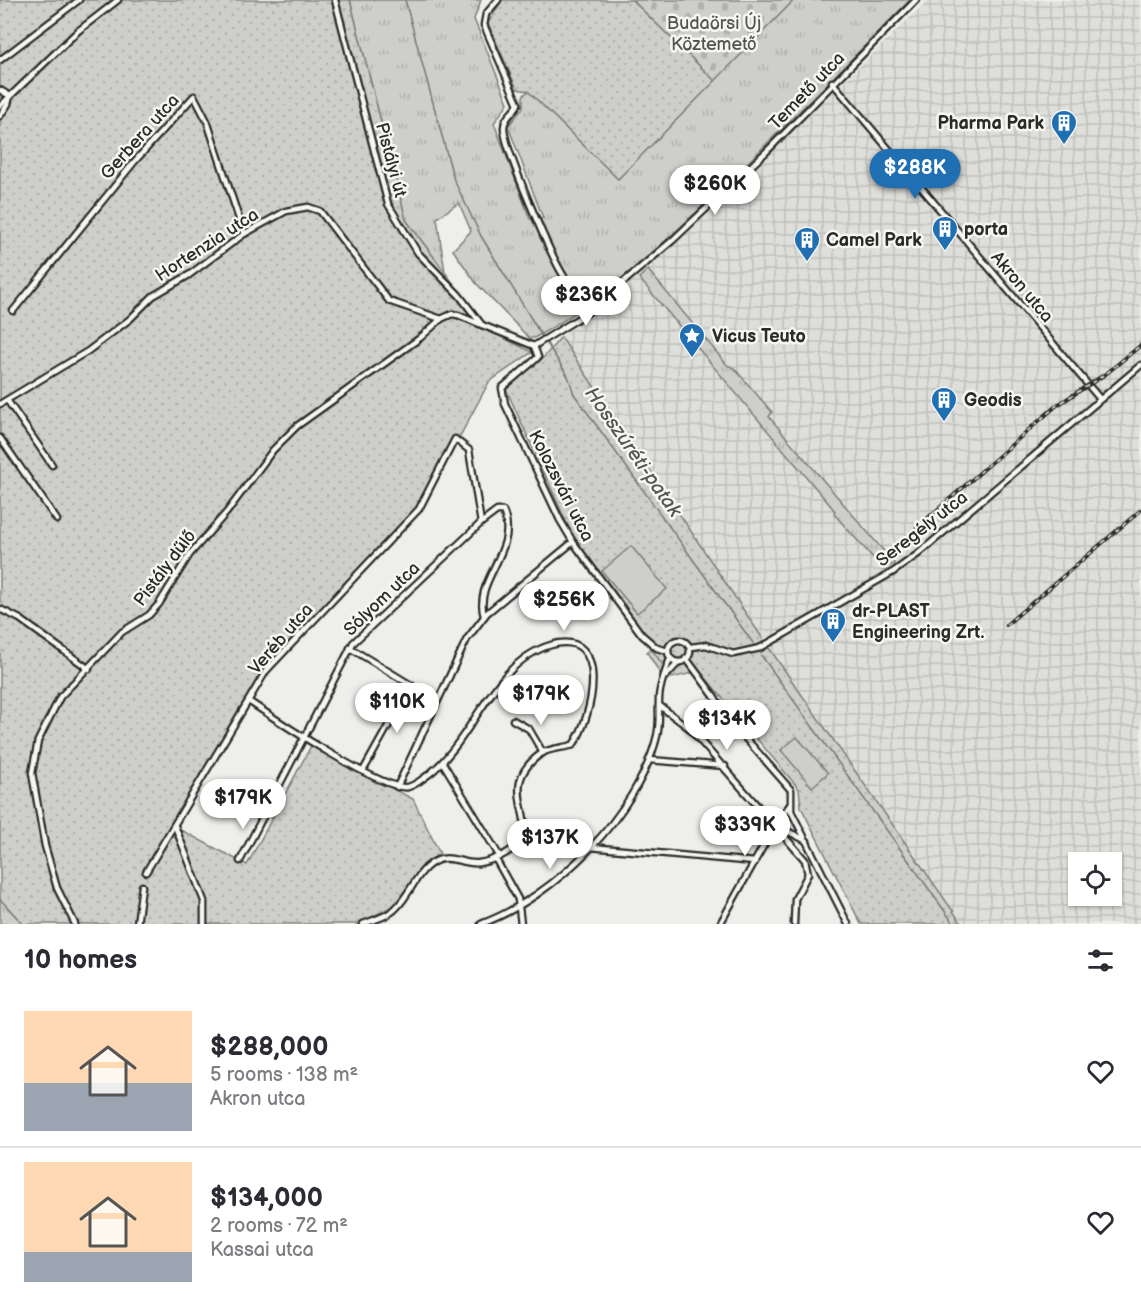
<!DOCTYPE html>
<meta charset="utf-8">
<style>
:root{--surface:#fff;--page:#f7f7f7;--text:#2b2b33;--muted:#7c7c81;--line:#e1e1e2;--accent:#1f6fb2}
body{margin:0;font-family:"Balsamiq Sans",sans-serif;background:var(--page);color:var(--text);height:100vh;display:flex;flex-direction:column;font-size:22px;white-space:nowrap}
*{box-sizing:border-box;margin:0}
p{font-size:20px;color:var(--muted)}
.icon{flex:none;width:33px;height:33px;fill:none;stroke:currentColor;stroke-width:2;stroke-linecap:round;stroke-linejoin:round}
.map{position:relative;height:924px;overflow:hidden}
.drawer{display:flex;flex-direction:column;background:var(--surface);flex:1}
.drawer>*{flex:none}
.tools{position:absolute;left:1068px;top:852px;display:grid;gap:12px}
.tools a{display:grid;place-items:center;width:54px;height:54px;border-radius:0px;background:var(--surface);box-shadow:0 2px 4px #0004;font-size:30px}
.price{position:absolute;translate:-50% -51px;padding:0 14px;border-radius:21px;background:#fff;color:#222;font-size:20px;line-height:39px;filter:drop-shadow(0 2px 3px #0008)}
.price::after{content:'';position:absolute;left:50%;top:36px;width:18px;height:14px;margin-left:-9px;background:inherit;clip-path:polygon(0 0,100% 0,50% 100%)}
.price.selected{background:var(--accent);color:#fff}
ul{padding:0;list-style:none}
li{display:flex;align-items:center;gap:18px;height:150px;padding:0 24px}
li+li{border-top:2px solid var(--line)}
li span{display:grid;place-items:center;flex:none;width:168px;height:120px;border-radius:0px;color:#555}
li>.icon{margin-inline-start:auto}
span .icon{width:72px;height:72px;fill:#fffc;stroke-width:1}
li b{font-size:26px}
h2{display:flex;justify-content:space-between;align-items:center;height:72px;padding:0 24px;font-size:26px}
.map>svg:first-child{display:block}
</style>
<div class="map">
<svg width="1141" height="924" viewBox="0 0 1141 924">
<defs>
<pattern id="industrial-grid" width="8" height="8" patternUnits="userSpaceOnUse" patternTransform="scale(1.5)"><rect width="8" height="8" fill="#dededb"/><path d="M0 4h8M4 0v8" fill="none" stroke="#bfbfbc"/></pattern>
<pattern id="grass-tufts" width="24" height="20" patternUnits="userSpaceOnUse" patternTransform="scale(1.5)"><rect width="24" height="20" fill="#cececa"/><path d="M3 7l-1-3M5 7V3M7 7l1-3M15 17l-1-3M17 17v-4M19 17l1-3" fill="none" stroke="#b1b1ae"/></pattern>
<pattern id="cemetery-stones" width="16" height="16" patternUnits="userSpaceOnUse" patternTransform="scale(1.5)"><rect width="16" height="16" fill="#cececa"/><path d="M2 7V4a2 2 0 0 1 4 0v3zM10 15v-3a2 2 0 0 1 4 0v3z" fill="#b1b1ae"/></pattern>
<pattern id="park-dots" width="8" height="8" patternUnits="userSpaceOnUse" patternTransform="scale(1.5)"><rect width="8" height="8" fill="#cececa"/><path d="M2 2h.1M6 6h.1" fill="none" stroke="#b1b1ae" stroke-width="1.8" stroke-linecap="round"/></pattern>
</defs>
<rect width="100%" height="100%" fill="#eeeeea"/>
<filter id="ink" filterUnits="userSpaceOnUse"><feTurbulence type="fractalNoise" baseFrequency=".0167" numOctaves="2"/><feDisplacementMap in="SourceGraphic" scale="12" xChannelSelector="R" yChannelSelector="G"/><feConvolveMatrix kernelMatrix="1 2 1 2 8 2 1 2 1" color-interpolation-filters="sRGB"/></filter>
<g filter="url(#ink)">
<path fill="url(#industrial-grid)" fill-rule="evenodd" d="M 928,0 L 1141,0 L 1141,924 L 962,924 L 769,648 L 561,337 L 690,230 ZM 1078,862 L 1112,862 L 1112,896 L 1078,896 Z"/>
<g fill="url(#grass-tufts)" stroke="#7c7c7a" stroke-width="1.5">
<path d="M 350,0 L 481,0 L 474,19 L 508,103 L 494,123 L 530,219 L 543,218 L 508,126 L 523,108 L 523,96 L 528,91 L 618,179 L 794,0 L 910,0 C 852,59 794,117 735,175 C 673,235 610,296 534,338 L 529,338 L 476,283 L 453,250 L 471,231 L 459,203 L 437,218 L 445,272 L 406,220 Z"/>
<path d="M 648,270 L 727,365 L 734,368 L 772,412 L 769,417 L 894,563 L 884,570 L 834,514 L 835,511 L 639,278 Z"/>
<path d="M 649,650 L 658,653 L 666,663 L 661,675 L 647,652 Z"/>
<path d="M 0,899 L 23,924 L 0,924 Z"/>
</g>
<path fill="url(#cemetery-stones)" stroke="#7c7c7a" stroke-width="1.5" d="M 632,0 L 794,0 L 715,81 Z"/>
<g fill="url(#park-dots)" stroke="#7c7c7a" stroke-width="1.5">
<path d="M 0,0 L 350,0 L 406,220 L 489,331 L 532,352 L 489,382 L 420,511 L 267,672 L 173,826 L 247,865 L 311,746 L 413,799 L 440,854 L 424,864 L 394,905 L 359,924 L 23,924 L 0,899 Z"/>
<path d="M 502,0 L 632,0 L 715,81 L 618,179 L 528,91 L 517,89 L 488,23 Z"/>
<path d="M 561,337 L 769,648 L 962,924 L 861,924 L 801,807 L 799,789 L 700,671 L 672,678 L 574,539 L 506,389 L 508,384 L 544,357 Z"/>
</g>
<g fill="#cececa" stroke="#7c7c7a" stroke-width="1.5">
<path d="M 631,546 L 667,589 L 637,613 L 602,571 Z"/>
<path d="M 797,737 L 828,773 L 812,787 L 781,750 Z"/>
</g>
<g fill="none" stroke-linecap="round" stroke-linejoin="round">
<g stroke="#757573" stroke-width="1.5">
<path d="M 405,0 L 454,180 L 481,236 L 543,338"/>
<path d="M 546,342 L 568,376 L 574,394 L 753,643"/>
<path d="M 761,655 L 954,924"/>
</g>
<defs>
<g id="minor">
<path d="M 335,0 L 388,204 L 418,253 L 459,295 L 482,325 L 534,346"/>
<path d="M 498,0 L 486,14 L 484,25 L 518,104 C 515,112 504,117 504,127 C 503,146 552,259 565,278 C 573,290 583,299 594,307"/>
<path d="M 0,60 L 79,0"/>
<path d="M 832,82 L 1100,399"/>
<path d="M 0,90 L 10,96"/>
<path d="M 0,106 L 78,31 L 118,0"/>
<path d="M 0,116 L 8,104 L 10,96"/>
<path d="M 13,311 L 135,161 L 194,96 L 207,121 L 244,234"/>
<path d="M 534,346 L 587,313 L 673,240 L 766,152 L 916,0"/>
<path d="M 534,346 L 538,357 L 535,360 L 502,388 L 505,404 L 560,520 L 573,542 L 642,635 L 657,648 L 668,651"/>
<path d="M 7,400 L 52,465"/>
<path d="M 0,404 L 88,351 L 130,319 L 153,296 L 189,275 L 244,234 L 286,211 L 308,207 L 320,211 L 389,301 L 441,319"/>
<path d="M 0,438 L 57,520"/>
<path d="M 0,609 L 20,619 L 89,669"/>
<circle cx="679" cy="651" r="11"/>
<path d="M 691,647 L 706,645 L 733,654 L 760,648 L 893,572 L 918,554 L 1141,365"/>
<path d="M 350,648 L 411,685 L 363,771"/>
<path d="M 686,658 L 714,696 L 726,716 L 791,790 L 791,811 L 848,924"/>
<path d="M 666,676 L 678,663"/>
<path d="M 250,702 C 275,719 384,792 408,787 C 416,785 422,779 428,775 C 474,740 492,662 551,645 C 612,628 593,718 573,745 C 564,748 550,748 542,753 C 494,786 540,820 519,843 C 511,853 492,861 479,863 C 465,865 452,855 438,860 C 418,867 411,894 396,908 C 389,916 374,920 363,924"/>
<path d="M 660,706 L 689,728 L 805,860 L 808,874 L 795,899 L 794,924"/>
<path d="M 513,720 L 529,729 L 543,753"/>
<path d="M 649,760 L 725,766"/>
<path d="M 443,763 L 500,857"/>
<path d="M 397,787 L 467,639 L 487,613 L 573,542"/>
<path d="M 717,816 L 772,821"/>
<path d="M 175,826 L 204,901 L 204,924"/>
<path d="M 779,827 L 807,841"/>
<path d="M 590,847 L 755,862"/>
<path d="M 495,858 L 518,899 L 521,924"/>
<path d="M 240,861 L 353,643 L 481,523 L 497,511 L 503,511 C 520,550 473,579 484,616"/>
<path d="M 146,872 L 266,671 L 419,509 L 455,439 L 469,450 L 481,523"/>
<path d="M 75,924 L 57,888 L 45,846 L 32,773 L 38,741 L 60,697 L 122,632 L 149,615 L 159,604 L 190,554 L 227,512 L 273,450 L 297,426 L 420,338 L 441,319 L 452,314 L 458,315 L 482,325"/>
<path d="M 137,924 L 142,886"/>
<path d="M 481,924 C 555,897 638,814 657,736 C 661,720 657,705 660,690 C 662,680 666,669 670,659"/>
<path d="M 720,924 L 775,825 L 790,805"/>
</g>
</defs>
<use href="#minor" stroke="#2b2b2b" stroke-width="9"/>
<use href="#minor" stroke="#f6f6f2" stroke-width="4.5"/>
<defs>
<g id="rail">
<path d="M 912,532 L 1056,406 L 1107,373 L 1141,345"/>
<path d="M 1006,625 L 1141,510"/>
</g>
</defs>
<use href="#rail" stroke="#2b2b2b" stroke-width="4"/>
<use href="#rail" stroke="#f6f6f2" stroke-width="1.5" stroke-dasharray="4.5" stroke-linecap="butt"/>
</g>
</g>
<defs>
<symbol id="building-pin" viewBox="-11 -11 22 30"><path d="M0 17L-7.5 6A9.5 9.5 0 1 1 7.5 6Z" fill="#1f6fb2" stroke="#f6f6f2"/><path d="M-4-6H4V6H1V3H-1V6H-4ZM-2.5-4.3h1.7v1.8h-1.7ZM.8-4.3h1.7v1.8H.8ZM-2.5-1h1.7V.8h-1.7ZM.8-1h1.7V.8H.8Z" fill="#fff"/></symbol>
<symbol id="sight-pin" viewBox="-11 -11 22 30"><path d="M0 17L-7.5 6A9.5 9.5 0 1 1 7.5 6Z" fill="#1f6fb2" stroke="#f6f6f2"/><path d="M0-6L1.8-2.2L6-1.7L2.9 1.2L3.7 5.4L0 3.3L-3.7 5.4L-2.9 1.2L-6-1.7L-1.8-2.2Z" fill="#fff"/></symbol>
</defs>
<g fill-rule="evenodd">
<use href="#building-pin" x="1049" y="108" width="30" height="40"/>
<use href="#building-pin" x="930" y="214" width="30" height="40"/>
<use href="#building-pin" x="792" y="225" width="30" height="40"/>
<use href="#sight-pin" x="677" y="321" width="30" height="40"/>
<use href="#building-pin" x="929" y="385" width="30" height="40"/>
<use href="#building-pin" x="818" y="606" width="30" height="40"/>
</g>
<g text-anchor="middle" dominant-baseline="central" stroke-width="5" stroke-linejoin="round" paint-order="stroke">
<g font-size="18" fill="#545453" stroke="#f6f6f2">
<text x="714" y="23">Budaörsi Új<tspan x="714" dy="21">Köztemető</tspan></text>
</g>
<g font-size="18" fill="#2b2b2b" stroke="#f6f6f2">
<text transform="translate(807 91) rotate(-46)">Temető utca</text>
<text transform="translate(140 137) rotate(-48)">Gerbera utca</text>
<text transform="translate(391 160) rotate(75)">Pistályi út</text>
<text transform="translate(207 245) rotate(-33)">Hortenzia utca</text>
<text transform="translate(1022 287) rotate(50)">Akron utca</text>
<text transform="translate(561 486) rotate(63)">Kolozsvári utca</text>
<text transform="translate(922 529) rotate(-38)">Seregély utca</text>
<text transform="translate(165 568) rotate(-53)">Pistály dűlő</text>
<text transform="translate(382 599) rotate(-44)">Sólyom utca</text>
<text transform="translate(281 639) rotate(-49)">Veréb utca</text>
</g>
<g font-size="18" font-weight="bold" fill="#2b2b2b" stroke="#f6f6f2" text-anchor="start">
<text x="1044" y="123" text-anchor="end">Pharma Park</text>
<text x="964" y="229">porta</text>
<text x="826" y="240">Camel Park</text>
<text x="712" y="336">Vicus Teuto</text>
<text x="964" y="400">Geodis</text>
<text x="852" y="611">dr-PLAST<tspan x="852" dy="21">Engineering Zrt.</tspan></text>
</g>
<g font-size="20" font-style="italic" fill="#565655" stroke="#f6f6f2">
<text transform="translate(633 452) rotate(55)">Hosszúréti-patak</text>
</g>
</g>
</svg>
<div class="tools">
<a><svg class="icon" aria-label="locate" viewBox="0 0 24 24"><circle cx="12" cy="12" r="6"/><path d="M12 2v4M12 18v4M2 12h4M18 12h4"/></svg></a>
</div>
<b class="price selected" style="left:915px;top:200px">$288K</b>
<b class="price" style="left:715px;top:216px">$260K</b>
<b class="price" style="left:586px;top:327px">$236K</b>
<b class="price" style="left:564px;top:632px">$256K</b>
<b class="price" style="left:541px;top:726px">$179K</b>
<b class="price" style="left:397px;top:734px">$110K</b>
<b class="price" style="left:727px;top:751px">$134K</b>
<b class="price" style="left:243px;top:830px">$179K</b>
<b class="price" style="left:745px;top:857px">$339K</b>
<b class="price" style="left:550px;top:870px">$137K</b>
</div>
<section class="drawer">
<h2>10 homes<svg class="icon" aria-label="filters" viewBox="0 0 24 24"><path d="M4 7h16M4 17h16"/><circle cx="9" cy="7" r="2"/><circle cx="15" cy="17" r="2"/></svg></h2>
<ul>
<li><span style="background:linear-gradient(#ffd9b3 60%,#9aa5b1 0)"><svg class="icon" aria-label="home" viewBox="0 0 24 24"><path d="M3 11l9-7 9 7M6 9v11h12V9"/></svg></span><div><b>$288,000</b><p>5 rooms · 138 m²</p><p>Akron utca</p></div><svg class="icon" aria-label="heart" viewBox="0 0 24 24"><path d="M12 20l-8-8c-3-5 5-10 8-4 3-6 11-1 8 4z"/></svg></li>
<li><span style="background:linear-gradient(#ffd9b3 75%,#9aa5b1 0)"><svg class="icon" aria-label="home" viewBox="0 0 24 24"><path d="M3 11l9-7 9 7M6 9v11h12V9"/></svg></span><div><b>$134,000</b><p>2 rooms · 72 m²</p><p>Kassai utca</p></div><svg class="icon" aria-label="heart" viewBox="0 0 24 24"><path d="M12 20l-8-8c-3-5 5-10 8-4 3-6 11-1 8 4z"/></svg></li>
</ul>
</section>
